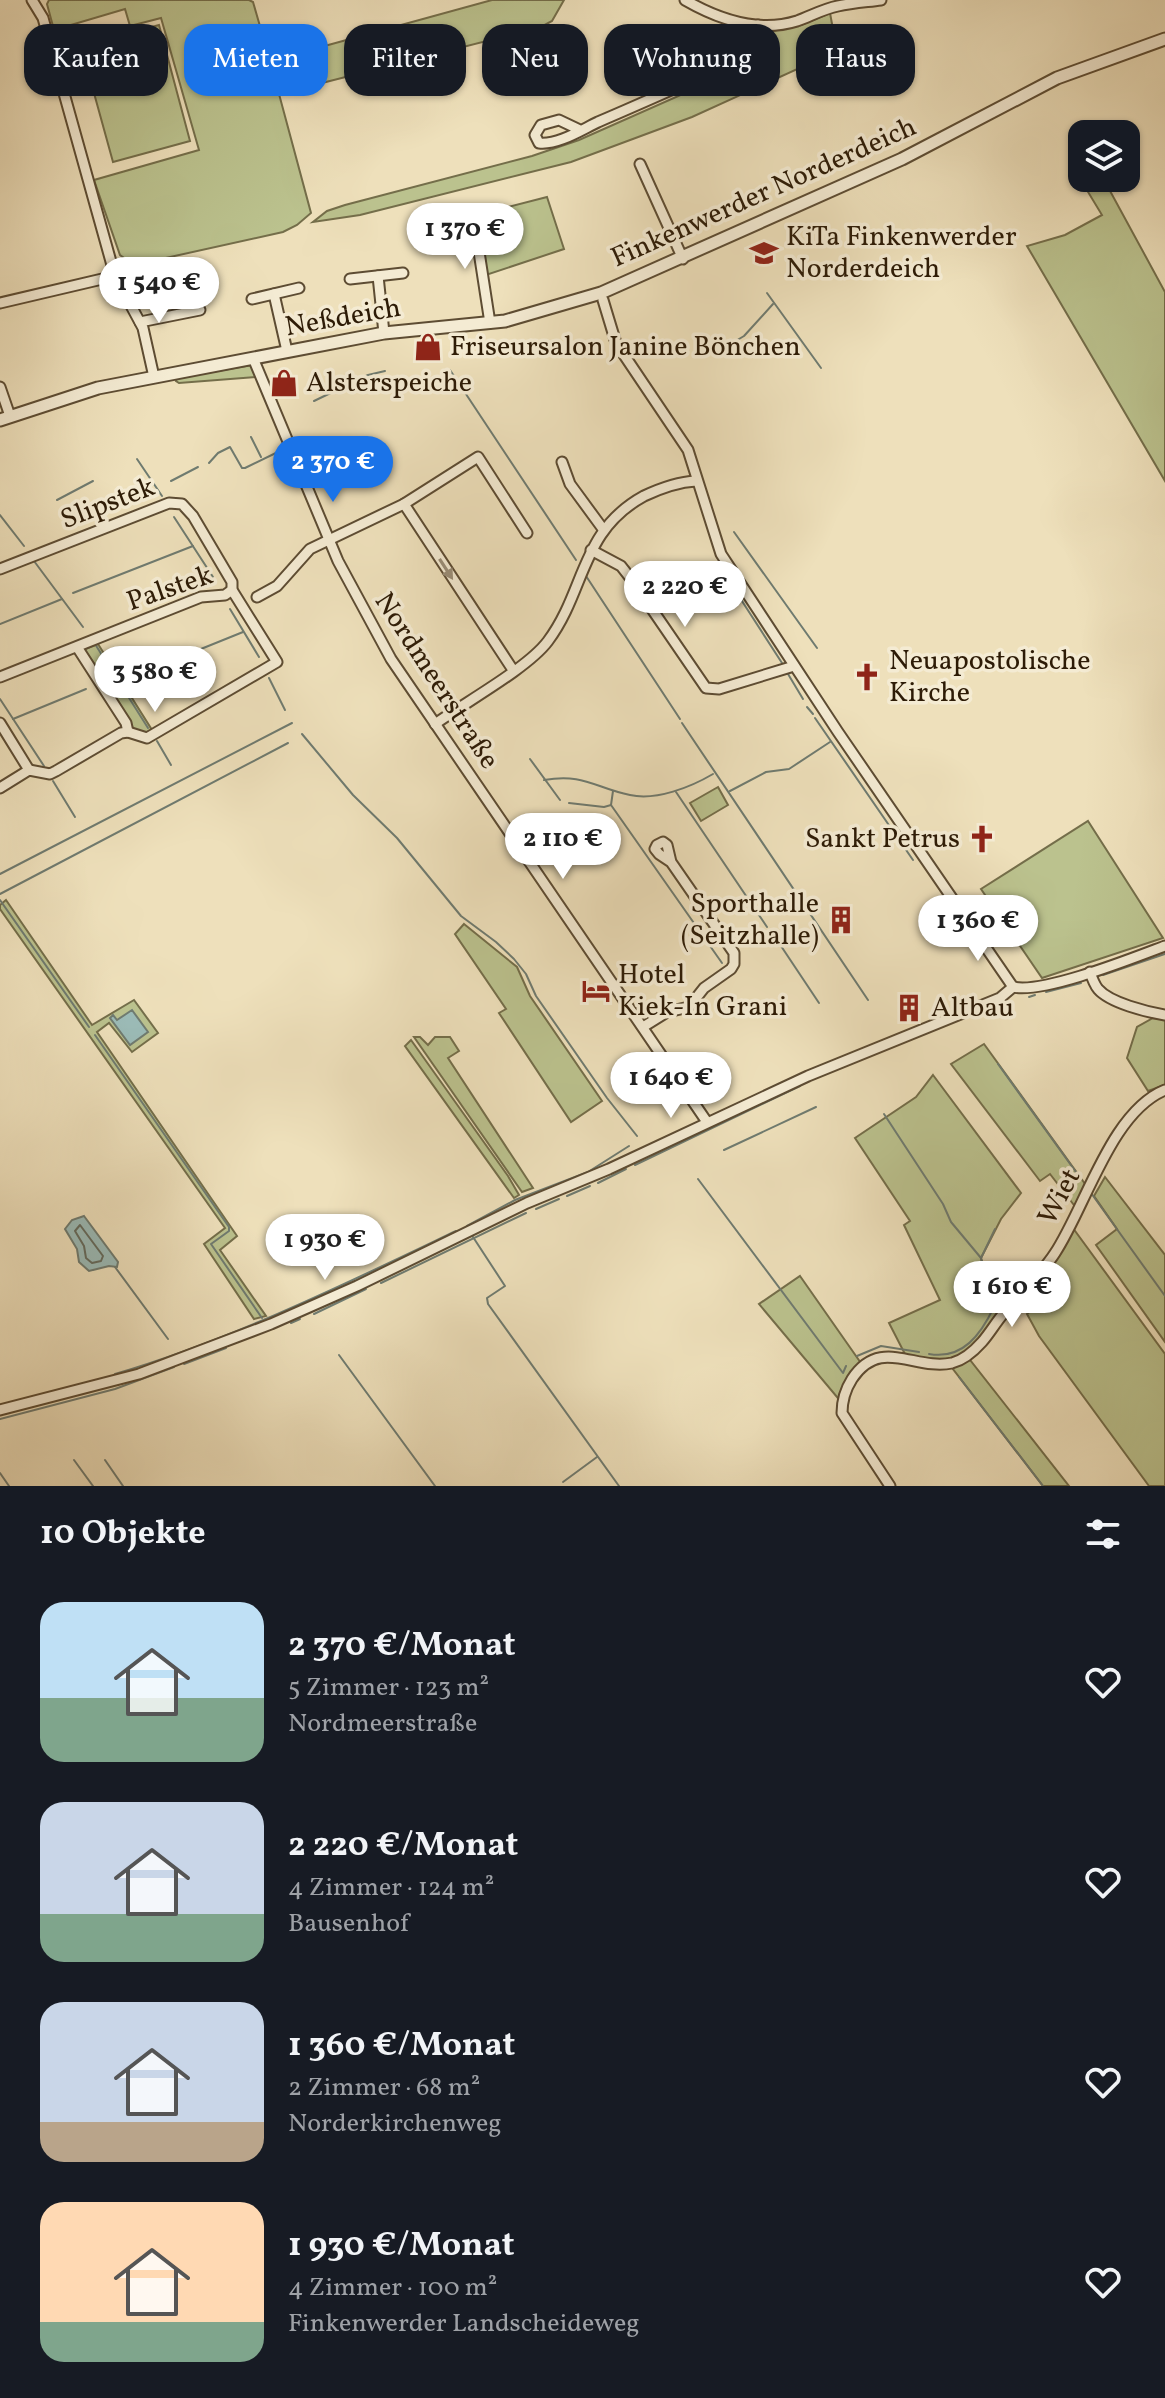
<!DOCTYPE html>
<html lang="de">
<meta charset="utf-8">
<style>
:root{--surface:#171b24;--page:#242831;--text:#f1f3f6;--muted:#9ea1a6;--accent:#1a73e8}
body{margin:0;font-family:Vollkorn,serif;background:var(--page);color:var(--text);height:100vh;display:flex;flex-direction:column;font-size:30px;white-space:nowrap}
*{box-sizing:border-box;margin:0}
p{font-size:26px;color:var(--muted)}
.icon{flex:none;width:44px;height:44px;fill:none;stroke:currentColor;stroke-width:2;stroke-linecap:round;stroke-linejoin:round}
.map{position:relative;height:1486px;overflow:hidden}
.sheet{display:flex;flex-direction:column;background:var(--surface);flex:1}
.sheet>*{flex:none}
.top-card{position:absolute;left:24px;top:24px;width:1118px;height:72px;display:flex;gap:16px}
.buttons{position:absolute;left:1068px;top:120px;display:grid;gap:16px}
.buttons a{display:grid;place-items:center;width:72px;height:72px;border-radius:16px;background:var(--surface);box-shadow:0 2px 6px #0004;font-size:40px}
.price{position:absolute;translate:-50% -68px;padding:0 18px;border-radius:28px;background:#fff;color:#222;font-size:26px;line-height:52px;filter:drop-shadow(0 2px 4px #0008)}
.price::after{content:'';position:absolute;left:50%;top:48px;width:24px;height:18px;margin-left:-12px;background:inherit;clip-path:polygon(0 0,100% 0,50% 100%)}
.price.on{background:var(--accent);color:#fff}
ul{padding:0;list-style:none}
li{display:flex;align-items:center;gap:24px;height:200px;padding:0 40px}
li span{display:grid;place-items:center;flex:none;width:224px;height:160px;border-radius:24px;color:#555}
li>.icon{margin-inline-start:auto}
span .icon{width:96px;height:96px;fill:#fffc;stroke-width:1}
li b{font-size:34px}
h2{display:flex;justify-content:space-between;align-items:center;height:96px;padding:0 40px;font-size:34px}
.tag{padding:0 28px;border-radius:24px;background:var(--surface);box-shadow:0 2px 6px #0004;font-size:28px;line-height:72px}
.tag.on{background:var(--accent);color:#fff}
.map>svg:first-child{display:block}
</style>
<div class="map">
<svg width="1165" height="1486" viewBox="0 0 1165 1486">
<rect width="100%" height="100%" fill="#eee0bb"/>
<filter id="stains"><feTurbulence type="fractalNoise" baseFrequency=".0025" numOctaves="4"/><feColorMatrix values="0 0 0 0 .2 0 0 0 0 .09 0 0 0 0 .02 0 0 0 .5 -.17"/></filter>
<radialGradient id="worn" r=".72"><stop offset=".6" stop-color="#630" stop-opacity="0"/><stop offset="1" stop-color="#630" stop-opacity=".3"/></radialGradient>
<g fill="#bbc28e" stroke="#746e4a" stroke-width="2">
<path d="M 49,0 L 249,0 L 253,2 L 270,61 L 492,0 L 564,0 L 552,21 L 541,27 L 279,94 L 311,213 L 297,225 L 283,232 L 134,265 L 120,255 L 94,180 L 199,150 L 161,18 L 130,26 L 125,9 L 54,30 L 47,4 Z"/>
<path d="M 830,13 L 837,51 L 692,117 L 571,162 L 360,215 L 313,222 L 327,211 L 345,205 L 532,156 L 579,140 L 744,67 L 752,61 L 768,32 L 801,25 Z"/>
<path d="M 159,25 L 190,141 L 113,162 L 81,46 Z"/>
<path d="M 710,33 L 741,41 L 739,49 L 734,55 L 685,76 Z"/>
<path d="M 1090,178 L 1103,178 L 1165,292 L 1165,481 L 1027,246 L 1065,235 L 1102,215 L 1082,182 Z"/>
<path d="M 547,197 L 564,249 L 486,275 L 477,215 Z"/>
<path d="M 252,365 L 256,377 L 179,383 L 176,381 L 177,378 Z"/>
<path d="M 98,644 L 152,730 L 143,735 L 132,729 L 83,650 Z"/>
<path d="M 718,787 L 728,805 L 701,821 L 690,803 Z"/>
<path d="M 1088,821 L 1163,938 L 1042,978 L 981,889 Z"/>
<path d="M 6,900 L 92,1025 L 134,1000 L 158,1033 L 132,1052 L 109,1023 L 97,1032 L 237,1236 L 220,1250 L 266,1316 L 254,1319 L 204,1244 L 225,1228 L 0,909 L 0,905 Z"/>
<path d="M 464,924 L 517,967 L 530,996 L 602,1101 L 571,1122 L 499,1013 L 506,1009 L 455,934 Z"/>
<path d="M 1153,1018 L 1165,1019 L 1165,1085 L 1148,1091 L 1127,1058 L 1137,1027 Z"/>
<path d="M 414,1037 L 420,1037 L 428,1045 L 435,1037 L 450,1037 L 459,1051 L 448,1058 L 533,1188 L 522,1192 Z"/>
<path d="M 411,1040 L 508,1176 L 519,1195 L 514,1198 L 405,1046 Z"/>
<path d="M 984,1044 L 1088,1188 L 1077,1209 L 1050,1174 L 1040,1181 L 951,1064 Z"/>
<path d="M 933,1075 L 1021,1193 L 1001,1219 L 981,1258 L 994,1307 L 1002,1315 L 967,1356 L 1069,1486 L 1043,1486 L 949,1364 L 908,1360 L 889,1323 L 940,1300 L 904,1225 L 910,1221 L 855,1138 L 916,1097 Z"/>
<path d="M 1105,1177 L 1165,1255 L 1165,1342 L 1096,1245 L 1117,1229 L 1094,1196 Z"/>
<path d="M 1070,1224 L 1165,1354 L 1165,1486 L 1149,1486 L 1039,1336 L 1027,1314 L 1038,1305 L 1026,1287 Z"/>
<path d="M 800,1276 L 863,1366 L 842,1403 L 759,1304 Z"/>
</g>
<g fill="#9bbbb7" stroke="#6f7b70" stroke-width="2">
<path d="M 132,1010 L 148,1032 L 130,1045 L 110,1018 L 113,1015 L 117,1020 Z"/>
<path d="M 84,1216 L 118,1262 L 117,1267 L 109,1266 L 89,1271 L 79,1262 L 77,1249 L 65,1229 L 72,1220 Z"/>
</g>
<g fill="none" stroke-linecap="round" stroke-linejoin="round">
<path stroke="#646b5e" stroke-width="2" d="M 80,1225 L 103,1256 L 101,1261 L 92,1263 L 86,1258 L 84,1246 L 75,1231 Z"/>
<g stroke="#6f7b70" stroke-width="2">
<path d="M 767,293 L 821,368"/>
<path d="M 718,341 L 724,348 L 744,336 L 773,304"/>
<path d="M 450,370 L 576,560"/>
<path d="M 314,401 L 368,375 L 385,371"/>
<path d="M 251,437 L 261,457"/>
<path d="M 137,459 L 162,496"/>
<path d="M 209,463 L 218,453 L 230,447 L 242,468 L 245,468 L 282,450"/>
<path d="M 171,481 L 198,467"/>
<path d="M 57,500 L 93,481"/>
<path d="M 0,515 L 24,546"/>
<path d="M 174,517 L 213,577"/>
<path d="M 734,532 L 817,648"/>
<path d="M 34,561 L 83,627"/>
<path d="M 586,576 L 680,719"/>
<path d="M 73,593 L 193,546"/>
<path d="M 740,598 L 782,663"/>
<path d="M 230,609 L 259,657"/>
<path d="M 0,624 L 62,599"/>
<path d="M 95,644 L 148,728"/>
<path d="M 788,674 L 803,699"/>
<path d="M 134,676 L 243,632"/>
<path d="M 269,678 L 285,710"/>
<path d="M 0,699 L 44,766"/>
<path d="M 807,707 L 813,714"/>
<path d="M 815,718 L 913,860"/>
<path d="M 13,719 L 86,689"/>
<path d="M 682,723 L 868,1000"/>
<path d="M 302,734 L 353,795 L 397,838 L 461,916 L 496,942 L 514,959 L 526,974 L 536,996 L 607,1098 L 637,1136"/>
<path d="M 157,741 L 171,765"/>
<path d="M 530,759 L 560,800"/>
<path d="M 544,780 C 584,773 595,788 630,795 C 656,801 691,787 713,774"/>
<path d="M 53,781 L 75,817"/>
<path d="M 730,791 L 766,772 L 789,769 L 830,742"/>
<path d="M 676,792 L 767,927"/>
<path d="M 569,803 L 604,807 L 611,805 L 613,791"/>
<path d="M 611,805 L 722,963"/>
<path d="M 0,874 L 292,723"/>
<path d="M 0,894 L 288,743"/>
<path d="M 0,900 L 89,1027"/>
<path d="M 775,937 L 819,1003"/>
<path d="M 1103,975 L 1165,954"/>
<path d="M 1046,992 L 1081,983"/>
<path d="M 1029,997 L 1035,995"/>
<path d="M 987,1009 L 1005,1003"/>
<path d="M 965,1017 L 978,1012"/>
<path d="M 95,1035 L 229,1227 L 229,1231 L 211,1244 L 262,1318"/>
<path d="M 998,1064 L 1081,1179"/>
<path d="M 884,1114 L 943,1204 L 951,1222 L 981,1258"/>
<path d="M 724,1150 L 816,1107"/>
<path d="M 635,1165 L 800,1086"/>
<path d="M 698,1179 L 843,1373 L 846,1366"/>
<path d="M 598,1183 L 626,1169"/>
<path d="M 1091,1193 L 1165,1296"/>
<path d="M 567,1196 L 590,1186"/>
<path d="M 536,1209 L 559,1199"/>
<path d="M 467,1226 L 515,1200 L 588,1172 L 629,1146"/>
<path d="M 473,1237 L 505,1286 L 487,1298 L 488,1304 L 619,1486"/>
<path d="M 115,1267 L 168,1339"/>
<path d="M 381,1283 L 526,1213"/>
<path d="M 314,1314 L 366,1289"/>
<path d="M 291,1323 L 300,1319"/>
<path d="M 929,1354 C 963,1360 981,1334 994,1307 L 981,1258 L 995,1229"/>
<path d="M 339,1355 L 435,1486"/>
<path d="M 857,1356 L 881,1346 L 919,1352"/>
<path d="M 184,1364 L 226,1348"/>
<path d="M 115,1374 C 233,1339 345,1284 456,1231"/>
<path d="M 959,1377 L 1043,1486"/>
<path d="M 0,1419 L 115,1389 L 174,1367"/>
<path d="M 74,1460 L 93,1486"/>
<path d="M 105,1460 L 123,1486"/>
<path d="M 0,1473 L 9,1486"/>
<path d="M 563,1482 L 597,1457"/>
</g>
<defs>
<g id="minor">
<path d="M 32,0 L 43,18 L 115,276 L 143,328 L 154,377"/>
<path d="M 685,0 C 718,19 759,33 797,21 C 811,16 823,9 838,6 C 852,3 866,2 881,0"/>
<path d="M 580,130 L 559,120 L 541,125 L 535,135 L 539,143 C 558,145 581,130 598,122 C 645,102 691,81 737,61 L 751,50 L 758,25"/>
<path d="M 640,164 L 683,259"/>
<path d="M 473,213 L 490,323"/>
<path d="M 378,276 L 384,333"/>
<path d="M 350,279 L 403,273"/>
<path d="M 274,294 L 287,351"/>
<path d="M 252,299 L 299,288"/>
<path d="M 603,300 L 616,343 L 688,450 L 721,554 L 838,732 L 1013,987"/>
<path d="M 0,303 L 115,276"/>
<path d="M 140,322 L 200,310"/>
<path d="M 253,358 L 338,561 L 391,659 L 707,1122"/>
<path d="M 0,387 L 10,416"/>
<path d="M 562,462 L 570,484 L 603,529"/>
<path d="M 404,504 L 513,670"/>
<path d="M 591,550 L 621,566 L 632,580 L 706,688 L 719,689 L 794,666"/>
<path d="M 0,569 L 169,503 L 182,504 L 193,516 L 232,582 L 232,590 L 277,662 L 147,738 L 128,732 L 121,733 L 56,771 L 50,774 L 29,770 L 0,788"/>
<path d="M 257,597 L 277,586 L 310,549 L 404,504 L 478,457 L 527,533"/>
<path d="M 77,647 L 126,723 L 128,732"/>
<path d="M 0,677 L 201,597 L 225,595 L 232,590"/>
<path d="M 0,723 L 29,770"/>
<path d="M 435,724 C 464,703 528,668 548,641 C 586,590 580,531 644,496 C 661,488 678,482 696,481"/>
<path d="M 1090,972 C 1092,978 1094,984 1098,989 C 1110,1003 1147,1012 1165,1015"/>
<path d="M 1013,987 C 1043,994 1133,958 1165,946"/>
<path d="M 643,1027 L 667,1012 L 689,1007 L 704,988 L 731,969 L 734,964 L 734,953 L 671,862 L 667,845 L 663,842 L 657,845 L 655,849 L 659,854 L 671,862"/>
<path d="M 0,1410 L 139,1374 L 271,1324 L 357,1286 L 527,1203 L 609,1169 L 808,1076 L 1000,998 L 1013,987"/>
<path d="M 890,1486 L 842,1413 C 842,1401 845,1390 852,1379 C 880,1336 915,1371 952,1363 C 964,1360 974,1351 982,1342 C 990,1333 996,1322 1004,1313 C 1020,1293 1041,1275 1055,1253 C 1086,1206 1111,1112 1165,1090"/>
</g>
<path id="tertiary" d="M 0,420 L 98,388 L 384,333 L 505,321 L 601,293 L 902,159 L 1057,78 L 1165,39"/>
</defs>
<use href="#minor" stroke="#5d4c33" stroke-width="13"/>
<use href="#tertiary" stroke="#5d4c33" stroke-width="15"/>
<use href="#minor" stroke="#f4ebd3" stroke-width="9"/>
<use href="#tertiary" stroke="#f4ebd3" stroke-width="11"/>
</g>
<defs><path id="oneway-solid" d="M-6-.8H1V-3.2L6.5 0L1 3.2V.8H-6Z" transform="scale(2)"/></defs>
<use fill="#9a8d77" href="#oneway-solid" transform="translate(446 569) rotate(57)"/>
<defs>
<symbol id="school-bare" viewBox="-9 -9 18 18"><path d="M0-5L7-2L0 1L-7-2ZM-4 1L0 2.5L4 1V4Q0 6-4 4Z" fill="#8f2418" stroke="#f4ebd3" stroke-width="2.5" paint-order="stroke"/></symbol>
<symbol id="shop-bare" viewBox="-9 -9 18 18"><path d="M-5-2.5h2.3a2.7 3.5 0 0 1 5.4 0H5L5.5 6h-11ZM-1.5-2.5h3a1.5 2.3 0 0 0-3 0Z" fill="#8f2418" stroke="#f4ebd3" stroke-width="2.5" paint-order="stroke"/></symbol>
<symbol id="church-bare" viewBox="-9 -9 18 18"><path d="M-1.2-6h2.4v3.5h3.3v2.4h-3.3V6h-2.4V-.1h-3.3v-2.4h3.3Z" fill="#8f2418" stroke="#f4ebd3" stroke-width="2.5" paint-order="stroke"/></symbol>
<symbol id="building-bare" viewBox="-9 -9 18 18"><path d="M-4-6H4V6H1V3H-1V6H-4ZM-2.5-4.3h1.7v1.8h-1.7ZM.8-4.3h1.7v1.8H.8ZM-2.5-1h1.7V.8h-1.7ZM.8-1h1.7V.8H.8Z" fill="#8f2418" stroke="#f4ebd3" stroke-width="2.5" paint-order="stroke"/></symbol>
<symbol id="hotel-bare" viewBox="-9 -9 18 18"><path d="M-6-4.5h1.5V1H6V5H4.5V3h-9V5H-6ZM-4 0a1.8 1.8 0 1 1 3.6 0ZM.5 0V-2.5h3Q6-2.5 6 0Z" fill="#8f2418" stroke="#f4ebd3" stroke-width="2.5" paint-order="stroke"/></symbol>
</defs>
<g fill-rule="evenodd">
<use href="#school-bare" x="744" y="233" width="40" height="40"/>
<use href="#shop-bare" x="408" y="327" width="40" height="40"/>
<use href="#shop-bare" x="264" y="363" width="40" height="40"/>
<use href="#church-bare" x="847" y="657" width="40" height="40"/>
<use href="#church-bare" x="962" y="819" width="40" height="40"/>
<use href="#building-bare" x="821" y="900" width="40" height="40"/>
<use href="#hotel-bare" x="576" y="971" width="40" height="40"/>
<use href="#building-bare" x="889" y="988" width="40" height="40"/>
</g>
<g text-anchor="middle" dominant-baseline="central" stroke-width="7" stroke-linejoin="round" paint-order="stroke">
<g font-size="28" fill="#2d1b06" stroke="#f4ebd3">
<text transform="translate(764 193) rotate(-24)">Finkenwerder Norderdeich</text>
<text transform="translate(343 318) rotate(-10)">Neßdeich</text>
<text transform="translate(108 504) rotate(-21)">Slipstek</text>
<text transform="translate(170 589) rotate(-19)">Palstek</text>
<text transform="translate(436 681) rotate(57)">Nordmeerstraße</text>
<text transform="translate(1060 1197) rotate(-62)">Wiet</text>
</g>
<g font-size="28" fill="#2d1b06" stroke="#f4ebd3" text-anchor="start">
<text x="786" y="237">KiTa Finkenwerder<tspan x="786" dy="32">Norderdeich</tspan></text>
<text x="450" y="347">Friseursalon Janine Bönchen</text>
<text x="306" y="383">Alsterspeiche</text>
<text x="889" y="661">Neuapostolische<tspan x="889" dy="32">Kirche</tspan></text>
<text x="960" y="839" text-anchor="end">Sankt Petrus</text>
<text x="819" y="904" text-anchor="end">Sporthalle<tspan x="819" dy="32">(Seitzhalle)</tspan></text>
<text x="618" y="975">Hotel<tspan x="618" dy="32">Kiek-In Grani</tspan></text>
<text x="931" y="1008">Altbau</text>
</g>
</g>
<rect width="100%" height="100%" filter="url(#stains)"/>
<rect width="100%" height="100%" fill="url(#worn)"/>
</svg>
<div class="buttons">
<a><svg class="icon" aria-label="layers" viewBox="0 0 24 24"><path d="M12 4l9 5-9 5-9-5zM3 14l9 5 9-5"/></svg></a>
</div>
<b class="price" style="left:465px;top:271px">1 370 €</b>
<b class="price" style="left:159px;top:325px">1 540 €</b>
<b class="price on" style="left:333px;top:504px">2 370 €</b>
<b class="price" style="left:685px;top:629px">2 220 €</b>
<b class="price" style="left:155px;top:714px">3 580 €</b>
<b class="price" style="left:563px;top:881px">2 110 €</b>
<b class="price" style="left:978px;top:963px">1 360 €</b>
<b class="price" style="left:671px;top:1120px">1 640 €</b>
<b class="price" style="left:325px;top:1282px">1 930 €</b>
<b class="price" style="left:1012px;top:1329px">1 610 €</b>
<div class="top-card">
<a class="tag">Kaufen</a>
<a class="tag on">Mieten</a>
<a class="tag">Filter</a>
<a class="tag">Neu</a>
<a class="tag">Wohnung</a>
<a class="tag">Haus</a>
</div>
</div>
<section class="sheet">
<h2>10 Objekte<svg class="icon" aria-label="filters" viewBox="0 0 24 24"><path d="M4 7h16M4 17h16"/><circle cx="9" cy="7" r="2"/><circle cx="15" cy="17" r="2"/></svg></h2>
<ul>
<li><span style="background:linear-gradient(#bfe0f5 60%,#7fa58c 0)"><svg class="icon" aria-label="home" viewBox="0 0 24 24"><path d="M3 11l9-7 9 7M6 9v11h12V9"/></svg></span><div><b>2 370 €/Monat</b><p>5 Zimmer · 123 m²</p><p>Nordmeerstraße</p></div><svg class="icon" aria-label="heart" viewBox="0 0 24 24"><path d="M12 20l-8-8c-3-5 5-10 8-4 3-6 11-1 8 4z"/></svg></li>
<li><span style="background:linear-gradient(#c9d6e8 70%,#7fa58c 0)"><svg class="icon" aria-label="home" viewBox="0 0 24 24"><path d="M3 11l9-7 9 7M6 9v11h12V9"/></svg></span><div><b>2 220 €/Monat</b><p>4 Zimmer · 124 m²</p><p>Bausenhof</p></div><svg class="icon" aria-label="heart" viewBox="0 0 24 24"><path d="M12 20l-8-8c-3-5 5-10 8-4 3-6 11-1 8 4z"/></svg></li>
<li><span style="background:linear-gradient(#c9d6e8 75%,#b9a48a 0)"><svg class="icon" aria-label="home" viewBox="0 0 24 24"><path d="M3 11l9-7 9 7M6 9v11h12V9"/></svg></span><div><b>1 360 €/Monat</b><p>2 Zimmer · 68 m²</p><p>Norderkirchenweg</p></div><svg class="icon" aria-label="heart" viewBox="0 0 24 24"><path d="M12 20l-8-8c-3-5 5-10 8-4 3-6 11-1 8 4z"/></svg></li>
<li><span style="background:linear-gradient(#ffd9b3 75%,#7fa58c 0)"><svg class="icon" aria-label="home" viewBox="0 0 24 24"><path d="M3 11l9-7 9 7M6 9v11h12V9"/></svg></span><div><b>1 930 €/Monat</b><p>4 Zimmer · 100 m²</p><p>Finkenwerder Landscheideweg</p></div><svg class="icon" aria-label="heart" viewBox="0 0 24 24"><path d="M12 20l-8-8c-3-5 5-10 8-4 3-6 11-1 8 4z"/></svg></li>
</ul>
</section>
